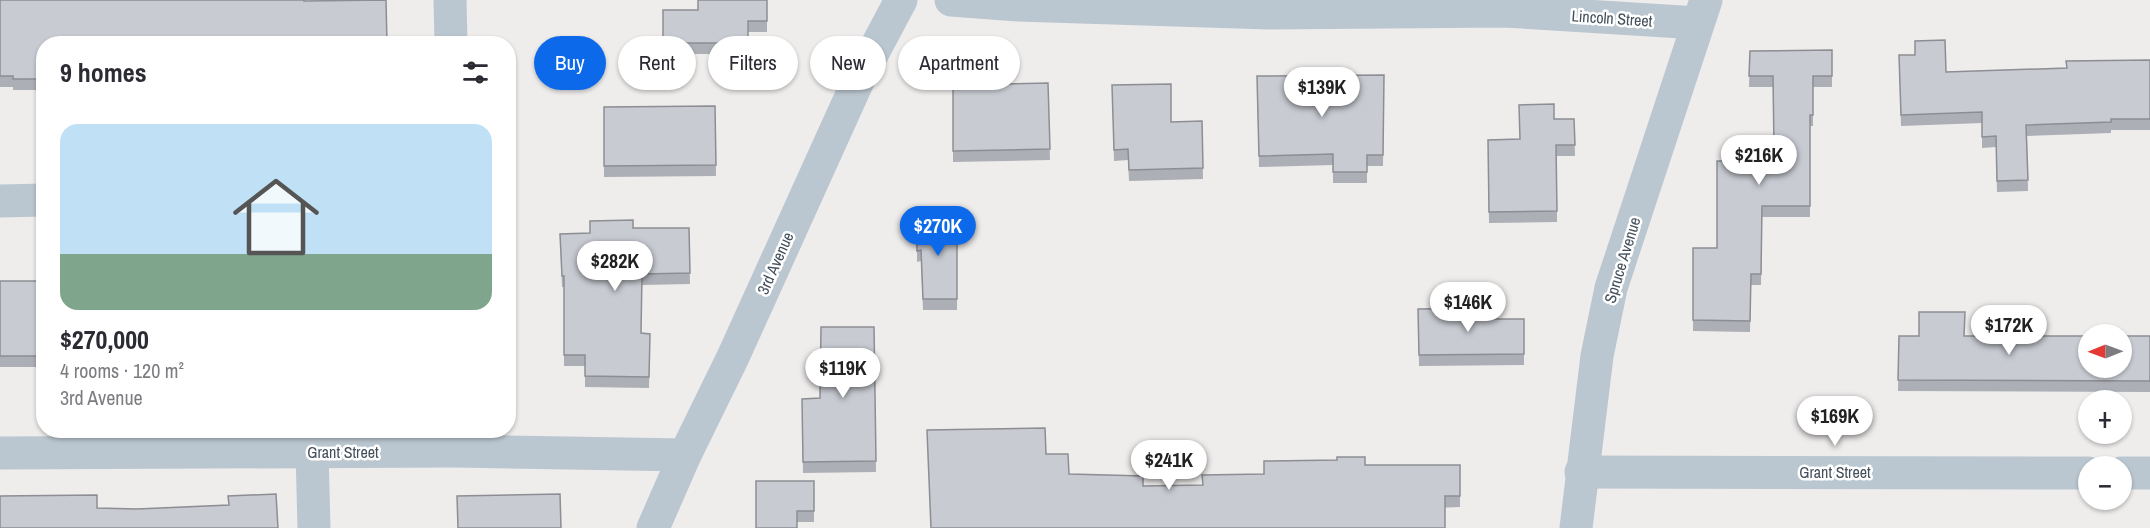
<!DOCTYPE html>
<meta charset="utf-8">
<style>
:root{--surface:#fff;--page:#f2f2f3;--text:#2b2b33;--muted:#7c7c81;--accent:#0b69ea}
body{margin:0;font-family:"Archivo Narrow",sans-serif;background:var(--page);color:var(--text);height:100vh;display:flex;flex-direction:column;font-size:22px;white-space:nowrap}
*{box-sizing:border-box;margin:0}
p{font-size:20px;color:var(--muted)}
.icon{flex:none;width:33px;height:33px;fill:none;stroke:currentColor;stroke-width:2;stroke-linecap:round;stroke-linejoin:round}
.map{position:relative;flex:1;overflow:hidden}
.details{position:absolute;left:36px;top:36px;width:480px;height:402px;display:flex;flex-direction:column;background:var(--surface);border-radius:24px;box-shadow:0 2px 4px #0004}
.details>*{flex:none}
.guide{position:absolute;left:534px;top:36px;width:570px;height:54px;display:flex;gap:12px}
.needle{width:39px;rotate:269deg}
.controls{position:absolute;left:2078px;top:324px;display:grid;gap:12px}
.controls a{display:grid;place-items:center;width:54px;height:54px;border-radius:50%;background:var(--surface);box-shadow:0 2px 4px #0004;font-size:30px}
.price{position:absolute;translate:-50% -51px;padding:0 14px;border-radius:21px;background:#fff;color:#222;font-size:20px;line-height:39px;filter:drop-shadow(0 2px 3px #0008)}
.price::after{content:'';position:absolute;left:50%;top:36px;width:18px;height:14px;margin-left:-9px;background:inherit;clip-path:polygon(0 0,100% 0,50% 100%)}
.price.on{background:var(--accent);color:#fff}
ul{padding:0;list-style:none}
li{display:grid;align-content:center;gap:12px;height:318px;padding:0 24px}
li span{display:grid;place-items:center;height:186px;border-radius:18px;color:#555}
li>.icon{margin-inline-start:auto}
span .icon{width:108px;height:108px;fill:#fffc;stroke-width:1}
li b{font-size:26px}
h2{display:flex;justify-content:space-between;align-items:center;height:72px;padding:0 24px;font-size:26px}
.tag{padding:0 21px;border-radius:27px;background:var(--surface);box-shadow:0 2px 4px #0004;font-size:21px;line-height:54px}
.tag.on{background:var(--accent);color:#fff}
.map>svg:first-child{display:block}
</style>
<div class="map">
<svg width="2150" height="528" viewBox="0 0 2150 528">
<rect width="100%" height="100%" fill="#efecec"/>
<g fill="none" stroke-linecap="round" stroke-linejoin="round">
<g stroke="#bbc7d0" stroke-width="33">
<path d="M 450,0 L 451,44"/>
<path d="M 951,0 L 1018,5 L 1269,13 L 1505,11 L 1698,23"/>
<path d="M 0,201 L 44,200"/>
<path d="M 312,452 L 314,528"/>
<path d="M 0,453 L 454,451 L 685,455"/>
<path d="M 1581,472 L 2088,473"/>
<path d="M 2121,473 L 2150,473"/>
<path d="M 653,528 L 685,455 L 733,357 L 858,81 L 901,0"/>
<path d="M 1576,528 L 1597,356 L 1611,288 L 1706,0"/>
</g>
</g>
<g fill="#acafb5">
<path d="M 0,0 L 44,44 L 44,90 L 13,90 L 13,87 L 0,87 Z"/>
<path d="M 767,0 L 767,32 L 748,32 L 748,54 L 663,54 L 663,10 L 698,10 Z"/>
<path d="M 1832,50 L 1832,87 L 1813,87 L 1813,126 L 1810,126 L 1810,217 L 1762,217 L 1761,285 L 1751,285 L 1750,332 L 1693,331 L 1693,248 L 1717,248 L 1731,161 L 1774,149 L 1773,87 L 1749,87 L 1750,51 Z"/>
<path d="M 1899,55 L 1946,72 L 2067,68 L 2150,60 L 2150,130 L 2111,130 L 2111,133 L 2027,136 L 2028,191 L 1997,192 L 1996,147 L 1982,148 L 1982,123 L 1901,126 Z"/>
<path d="M 1384,75 L 1383,166 L 1367,166 L 1367,183 L 1333,183 L 1333,165 L 1259,167 L 1257,87 Z"/>
<path d="M 1048,83 L 1050,160 L 953,162 L 953,85 Z"/>
<path d="M 1112,85 L 1171,122 L 1202,121 L 1203,179 L 1129,181 L 1128,160 L 1114,161 Z"/>
<path d="M 715,106 L 716,176 L 604,177 L 604,107 Z"/>
<path d="M 1554,119 L 1574,119 L 1575,156 L 1557,156 L 1557,222 L 1489,223 L 1488,140 L 1520,139 Z"/>
<path d="M 917,217 L 957,217 L 957,310 L 923,310 L 921,261 L 917,262 Z"/>
<path d="M 633,228 L 689,228 L 690,284 L 642,285 L 641,333 L 650,334 L 649,388 L 585,387 L 585,366 L 564,366 L 564,287 L 562,287 L 560,234 L 590,233 Z"/>
<rect x="0" y="281" width="44" height="86"/>
<path d="M 1418,309 L 1490,319 L 1524,319 L 1524,365 L 1419,366 Z"/>
<path d="M 874,327 L 876,472 L 803,473 L 802,399 L 820,398 Z"/>
<path d="M 1899,336 L 2150,336 L 2150,392 L 1898,391 Z"/>
<path d="M 1046,454 L 1069,474 L 1143,486 L 1203,485 L 1264,474 L 1365,465 L 1460,465 L 1460,507 L 930,528 Z"/>
<path d="M 814,481 L 814,522 L 797,522 L 756,528 Z"/>
</g>
<g fill="#c8cbd2" stroke="#8c8e93" stroke-width="1.5">
<path d="M 0,0 L 304,0 L 304,1 L 386,0 L 387,44 L 44,44 L 44,79 L 13,79 L 13,76 L 0,76 Z"/>
<path d="M 698,0 L 767,0 L 767,21 L 748,21 L 748,43 L 663,43 L 663,10 L 698,10 Z"/>
<path d="M 1945,40 L 1946,72 L 2067,68 L 2066,61 L 2150,60 L 2150,119 L 2111,119 L 2111,122 L 2026,125 L 2028,180 L 1997,181 L 1996,136 L 1982,137 L 1982,112 L 1901,115 L 1899,55 L 1915,55 L 1915,41 Z"/>
<path d="M 1832,50 L 1832,76 L 1813,76 L 1813,115 L 1810,115 L 1810,206 L 1762,206 L 1761,274 L 1751,274 L 1750,321 L 1693,320 L 1693,248 L 1717,248 L 1717,161 L 1731,161 L 1731,149 L 1774,149 L 1773,76 L 1749,76 L 1750,51 Z"/>
<path d="M 1384,75 L 1383,155 L 1367,155 L 1367,172 L 1333,172 L 1333,154 L 1259,156 L 1257,76 Z"/>
<path d="M 1048,83 L 1050,149 L 953,151 L 953,85 Z"/>
<path d="M 1171,84 L 1171,122 L 1202,121 L 1203,168 L 1129,170 L 1128,149 L 1114,150 L 1112,85 Z"/>
<path d="M 1554,104 L 1554,119 L 1574,119 L 1575,145 L 1556,145 L 1557,211 L 1489,212 L 1488,140 L 1520,139 L 1519,105 Z"/>
<path d="M 715,106 L 716,165 L 604,166 L 604,107 Z"/>
<path d="M 917,217 L 957,217 L 957,299 L 923,299 L 921,250 L 917,251 Z"/>
<path d="M 633,220 L 633,228 L 689,228 L 690,273 L 642,274 L 641,333 L 650,334 L 649,377 L 585,376 L 585,355 L 564,355 L 564,276 L 562,276 L 560,234 L 590,233 L 590,221 Z"/>
<rect x="0" y="281" width="44" height="75"/>
<path d="M 1490,308 L 1490,319 L 1524,319 L 1524,354 L 1419,355 L 1418,309 Z"/>
<path d="M 1919,312 L 1965,312 L 1964,336 L 2088,336 L 2088,368 L 2121,368 L 2121,336 L 2150,336 L 2150,381 L 1898,380 L 1899,336 L 1919,336 Z"/>
<path d="M 821,327 L 874,327 L 876,461 L 803,462 L 802,399 L 820,398 Z"/>
<path d="M 1045,428 L 1046,454 L 1068,454 L 1069,474 L 1143,476 L 1143,486 L 1203,485 L 1202,475 L 1264,474 L 1264,461 L 1337,460 L 1337,457 L 1365,457 L 1365,465 L 1460,465 L 1460,496 L 1445,496 L 1445,528 L 931,528 L 927,430 Z"/>
<path d="M 756,481 L 814,481 L 814,511 L 797,511 L 797,528 L 756,528 Z"/>
<path d="M 276,494 L 278,528 L 0,528 L 0,496 L 97,495 L 97,508 L 137,509 L 229,505 L 228,496 Z"/>
<path d="M 560,494 L 561,528 L 458,528 L 457,496 Z"/>
</g>
<g text-anchor="middle" dominant-baseline="central" stroke-width="5" stroke-linejoin="round" paint-order="stroke">
<g font-size="16" fill="#434f5b" stroke="#fff">
<text transform="translate(1612 18) rotate(4)">Lincoln Street</text>
<text transform="translate(1622 260) rotate(-73)">Spruce Avenue</text>
<text transform="translate(775 263) rotate(-66)">3rd Avenue</text>
<text x="343" y="452">Grant Street</text>
<text x="1835" y="472">Grant Street</text>
</g>
</g>
</svg>
<div class="controls">
<a><svg class="needle" viewBox="-14 -14 28 28"><path d="M0-13l5 13h-10z" fill="#e53935"/><path d="M0 13l5-13h-10z" fill="#7c7c81"/></svg></a>
<a>+</a>
<a>−</a>
</div>
<b class="price" style="left:1322px;top:118px">$139K</b>
<b class="price" style="left:1759px;top:186px">$216K</b>
<b class="price on" style="left:938px;top:257px">$270K</b>
<b class="price" style="left:615px;top:292px">$282K</b>
<b class="price" style="left:1468px;top:333px">$146K</b>
<b class="price" style="left:2009px;top:356px">$172K</b>
<b class="price" style="left:843px;top:399px">$119K</b>
<b class="price" style="left:1835px;top:447px">$169K</b>
<b class="price" style="left:1169px;top:491px">$241K</b>
<div class="guide">
<a class="tag on">Buy</a>
<a class="tag">Rent</a>
<a class="tag">Filters</a>
<a class="tag">New</a>
<a class="tag">Apartment</a>
</div>
<section class="details">
<h2>9 homes<svg class="icon" aria-label="filters" viewBox="0 0 24 24"><path d="M4 7h16M4 17h16"/><circle cx="9" cy="7" r="2"/><circle cx="15" cy="17" r="2"/></svg></h2>
<ul>
<li><span style="background:linear-gradient(#bfe0f5 70%,#7fa58c 0)"><svg class="icon" aria-label="home" viewBox="0 0 24 24"><path d="M3 11l9-7 9 7M6 9v11h12V9"/></svg></span><div><b>$270,000</b><p>4 rooms · 120 m²</p><p>3rd Avenue</p></div></li>
</ul>
</section>
</div>
